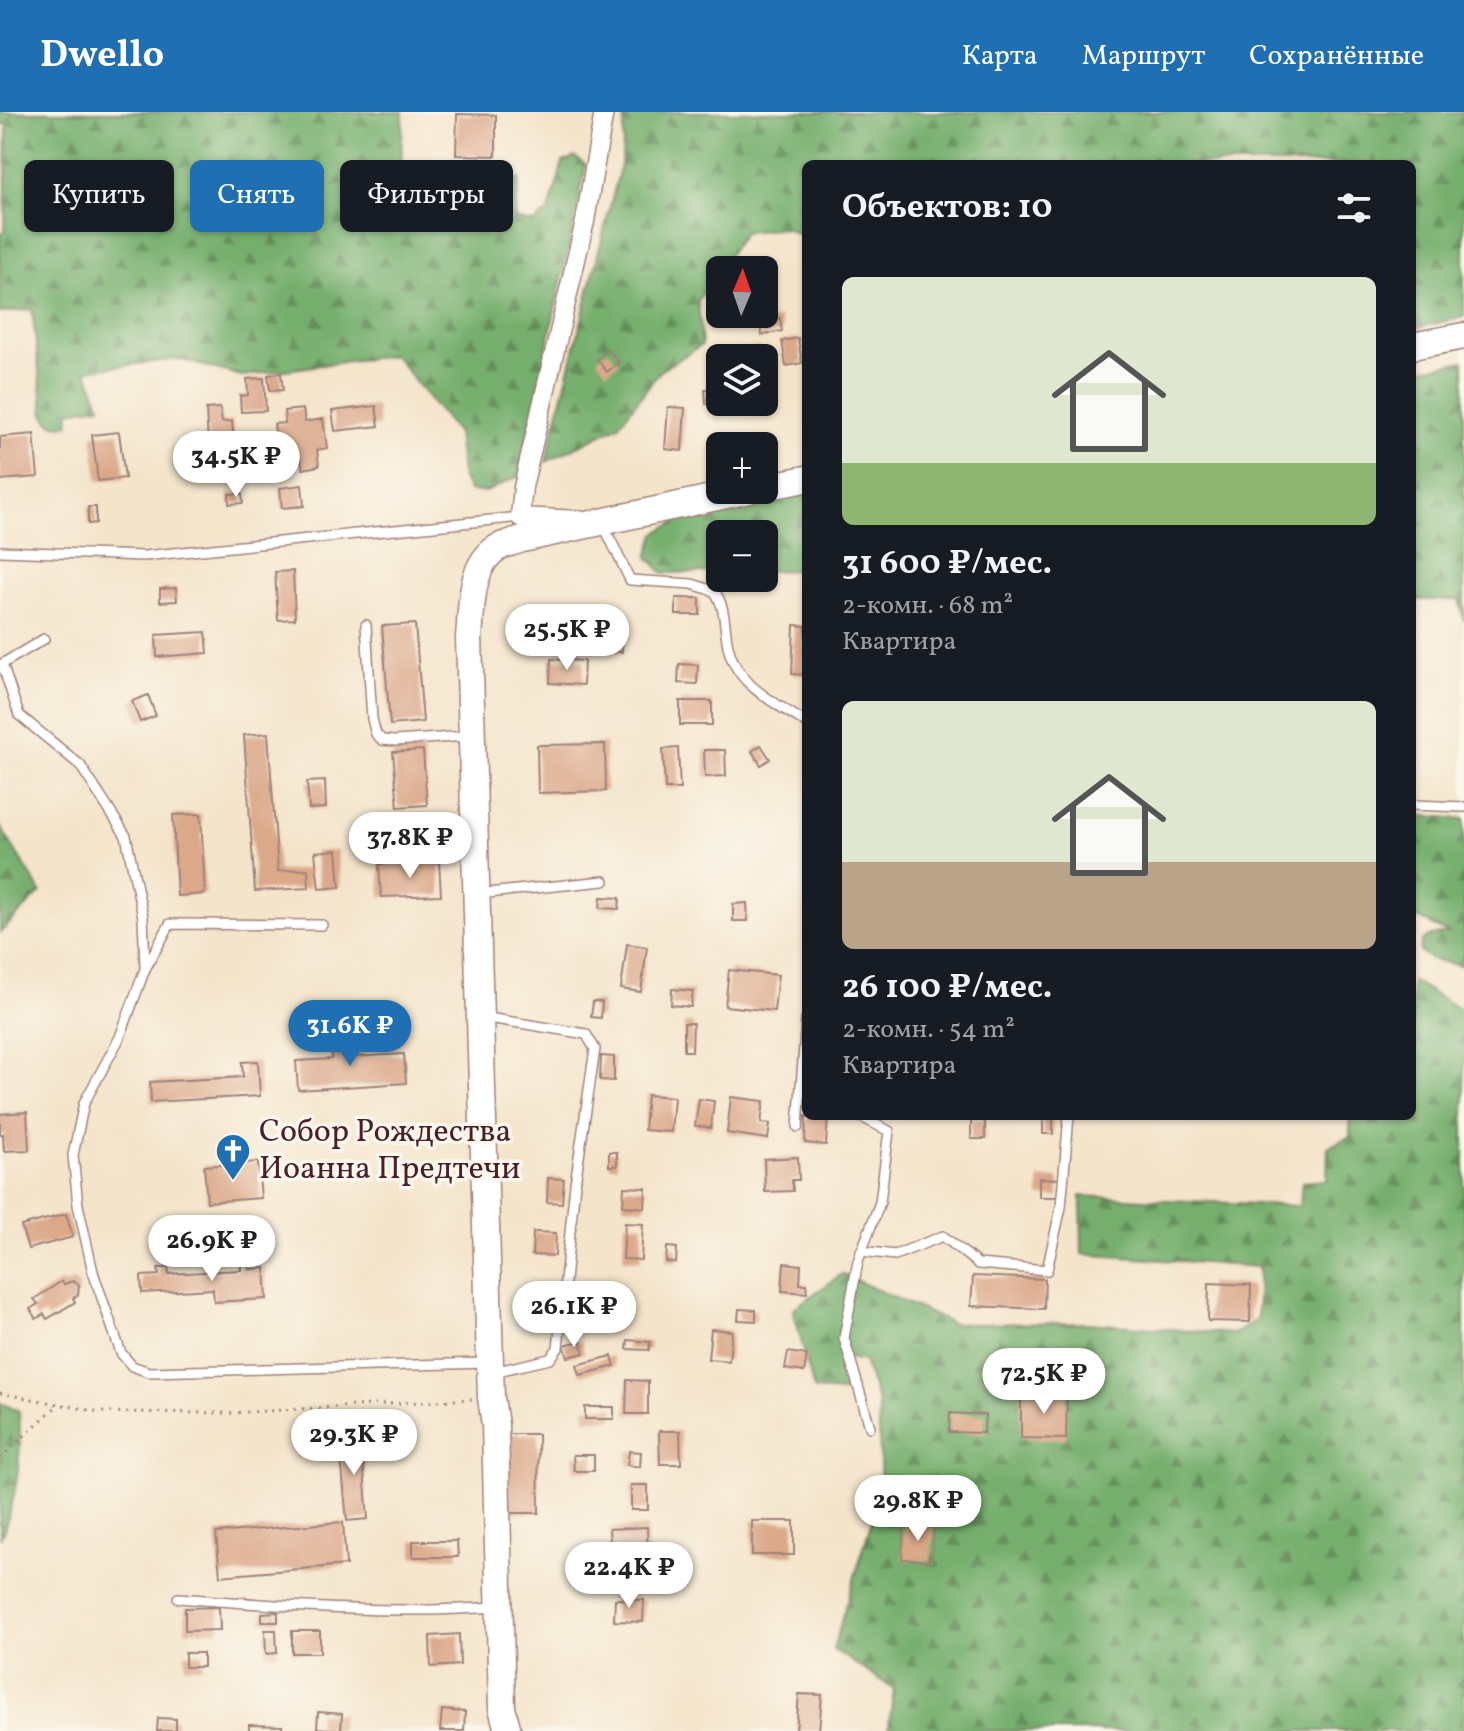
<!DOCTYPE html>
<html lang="ru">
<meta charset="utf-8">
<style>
:root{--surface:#171b24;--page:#242831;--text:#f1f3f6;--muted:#9ea1a6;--accent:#1f6fb2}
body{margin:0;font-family:Vollkorn,serif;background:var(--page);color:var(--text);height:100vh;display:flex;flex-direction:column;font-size:30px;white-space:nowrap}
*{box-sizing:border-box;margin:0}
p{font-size:26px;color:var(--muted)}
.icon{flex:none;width:44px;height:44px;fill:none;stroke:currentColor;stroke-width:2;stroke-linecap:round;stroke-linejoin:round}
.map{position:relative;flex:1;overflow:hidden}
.panel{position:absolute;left:802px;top:48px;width:614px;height:960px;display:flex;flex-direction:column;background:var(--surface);border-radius:12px;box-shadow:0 2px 6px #0004}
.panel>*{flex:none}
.banner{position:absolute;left:24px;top:48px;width:658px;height:72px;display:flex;gap:16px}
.needle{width:52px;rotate:2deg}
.buttons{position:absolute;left:706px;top:144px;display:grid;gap:16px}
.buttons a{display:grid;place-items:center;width:72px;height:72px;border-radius:12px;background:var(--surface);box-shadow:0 2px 6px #0004;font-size:40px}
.price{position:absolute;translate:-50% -68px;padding:0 18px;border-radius:28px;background:#fff;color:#222;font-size:26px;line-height:52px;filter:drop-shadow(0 2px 4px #0008)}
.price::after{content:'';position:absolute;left:50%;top:48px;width:24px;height:18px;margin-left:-12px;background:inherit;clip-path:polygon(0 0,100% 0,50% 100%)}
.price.selected{background:var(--accent);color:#fff}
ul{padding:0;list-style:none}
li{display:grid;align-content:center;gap:16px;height:424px;padding:0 40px}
li span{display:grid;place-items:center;height:248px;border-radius:12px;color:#555}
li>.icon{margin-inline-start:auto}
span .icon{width:144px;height:144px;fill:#fffc;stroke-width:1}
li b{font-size:34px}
h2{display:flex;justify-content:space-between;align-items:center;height:96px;padding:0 40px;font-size:34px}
.chip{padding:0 28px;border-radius:12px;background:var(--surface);box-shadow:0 2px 6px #0004;font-size:28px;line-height:72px}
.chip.selected{background:var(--accent);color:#fff}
header{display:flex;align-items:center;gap:48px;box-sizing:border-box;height:112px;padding:0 40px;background:var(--accent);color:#fff}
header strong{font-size:38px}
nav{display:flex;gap:44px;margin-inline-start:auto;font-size:28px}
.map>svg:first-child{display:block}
</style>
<header>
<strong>Dwello</strong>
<nav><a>Карта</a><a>Маршрут</a><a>Сохранённые</a></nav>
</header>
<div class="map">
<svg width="1464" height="1619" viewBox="0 0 1464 1619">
<defs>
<pattern id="forest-firs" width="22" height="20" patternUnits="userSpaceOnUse" patternTransform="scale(2)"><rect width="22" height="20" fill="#76af6d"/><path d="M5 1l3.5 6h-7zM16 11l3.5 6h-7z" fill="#638e5a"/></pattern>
</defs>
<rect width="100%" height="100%" fill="#fbf7ec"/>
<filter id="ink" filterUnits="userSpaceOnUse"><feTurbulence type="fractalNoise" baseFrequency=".0125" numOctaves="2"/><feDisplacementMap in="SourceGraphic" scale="16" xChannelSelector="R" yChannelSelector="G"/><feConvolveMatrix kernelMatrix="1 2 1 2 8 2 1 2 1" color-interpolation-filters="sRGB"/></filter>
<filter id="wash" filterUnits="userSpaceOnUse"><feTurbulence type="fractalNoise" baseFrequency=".006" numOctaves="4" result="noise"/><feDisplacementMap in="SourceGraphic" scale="32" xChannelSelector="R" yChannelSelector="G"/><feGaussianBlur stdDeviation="1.8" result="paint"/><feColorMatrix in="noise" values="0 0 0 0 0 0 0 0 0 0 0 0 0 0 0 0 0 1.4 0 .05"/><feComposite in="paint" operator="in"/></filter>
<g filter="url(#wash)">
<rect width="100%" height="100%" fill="#f4e4ca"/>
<g fill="url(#forest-firs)" stroke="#60674c" stroke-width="2">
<path d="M 0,0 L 403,0 L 401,59 L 520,67 L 515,107 L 534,111 L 549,99 L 563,50 L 575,45 L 586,53 L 584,64 L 519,364 L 486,380 L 469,379 L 462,365 L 457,321 L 394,243 L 242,264 L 178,247 L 86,258 L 101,294 L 69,299 L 69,312 C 56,316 51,313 44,302 L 32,197 L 0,201 L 0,121 L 5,120 L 7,13 L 0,12 Z"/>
<path d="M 625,0 L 1464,0 L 1464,205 L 1412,217 L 1412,52 L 806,52 L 806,126 L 785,116 L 744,120 L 698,188 L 702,233 L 661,258 L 618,314 L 546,350 L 622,47 Z"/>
<path d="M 1464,249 L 1464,509 L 1459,488 L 1412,488 L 1412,259 Z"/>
<path d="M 806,380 L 806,458 L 764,459 L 764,422 L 720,422 L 720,460 L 663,461 L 648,445 L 655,422 L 688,403 Z"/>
<path d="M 1412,703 L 1464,707 L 1464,854 L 1434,848 L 1420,840 L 1421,830 C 1430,822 1438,823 1448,821 L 1418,806 L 1412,807 Z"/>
<path d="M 0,714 L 41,780 L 0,821 Z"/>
<path d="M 1412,869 L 1464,899 L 1464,1619 L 888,1619 L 894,1577 L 833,1537 L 881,1378 L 878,1291 L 864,1249 L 842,1245 L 845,1280 L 814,1278 L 793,1197 L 842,1162 L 953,1212 L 1089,1211 L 1234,1222 L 1257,1208 L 1259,1155 L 1082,1142 L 1081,1084 L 1300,1094 L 1302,1070 L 1327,1068 L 1328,1035 L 1350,1025 L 1350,1004 L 1412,1004 Z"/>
<path d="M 0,1291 L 19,1299 C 22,1344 18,1386 0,1427 Z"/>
</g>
<g id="blocks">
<g fill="#dba88a">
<path d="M 457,2 L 496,3 L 496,44 L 456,43 Z"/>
<path d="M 780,206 L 782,219 L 762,223 L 759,210 Z"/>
<path d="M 798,226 L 802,251 L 786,254 L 782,229 Z"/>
<path d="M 760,235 L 761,246 L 739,246 L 738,239 Z"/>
<path d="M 608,238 L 619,250 L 607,260 L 597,247 Z"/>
<path d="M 281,261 L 283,278 L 270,279 L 268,263 Z"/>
<path d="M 711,264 L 720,264 L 720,291 L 706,292 L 705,277 L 712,277 Z"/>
<path d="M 264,266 L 266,299 L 241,300 L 240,284 L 248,283 L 247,267 Z"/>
<path d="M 376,294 L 379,314 L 335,319 L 332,299 Z"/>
<path d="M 668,295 L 685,296 L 682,339 L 665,337 Z"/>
<path d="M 220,296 L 222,310 L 232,309 L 234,330 L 208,332 L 206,297 Z"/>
<path d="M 303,297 L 305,310 L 323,307 L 327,336 L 317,338 L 319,354 L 303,357 L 301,348 L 295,349 L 294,345 L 286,346 L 286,341 L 279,342 L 274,312 L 285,311 L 284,299 Z"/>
<path d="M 119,320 L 125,366 L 98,369 L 92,323 Z"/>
<path d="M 34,322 L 38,365 L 0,368 L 0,325 Z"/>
<path d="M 302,373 L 304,394 L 282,396 L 280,376 Z"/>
<path d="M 229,382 L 242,382 L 243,391 L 229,392 Z"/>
<path d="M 88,395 L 96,395 L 96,411 L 88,412 Z"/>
<path d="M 293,459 L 295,507 L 278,508 L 275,460 Z"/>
<path d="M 176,476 L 177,489 L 160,490 L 160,477 Z"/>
<rect x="676" y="486" width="24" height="17"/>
<path d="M 545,511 L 575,512 L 574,534 L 544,533 Z"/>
<path d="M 415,512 L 423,610 L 390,613 L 382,514 Z"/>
<path d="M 794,513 L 806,514 L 806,563 L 792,562 Z"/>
<path d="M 605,515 L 623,516 L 622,540 L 604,539 Z"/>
<path d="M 206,520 L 208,541 L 157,545 L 156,523 Z"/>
<path d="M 551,547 L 584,549 L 583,573 L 550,571 Z"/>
<path d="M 679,552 L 698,553 L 697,572 L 678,571 Z"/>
<path d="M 148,583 L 156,604 L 140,610 L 132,589 Z"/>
<rect x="680" y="589" width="32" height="24"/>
<path d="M 268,621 L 278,759 L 308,757 L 309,776 L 255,779 L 244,623 Z"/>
<path d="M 605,632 L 606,679 L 538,681 L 537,633 Z"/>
<path d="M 761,633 L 770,647 L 761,653 L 752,639 Z"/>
<path d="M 678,636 L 680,677 L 665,677 L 663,637 Z"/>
<path d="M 423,638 L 427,693 L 398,695 L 393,640 Z"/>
<path d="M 704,638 L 725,638 L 726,664 L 705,665 Z"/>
<path d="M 325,669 L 326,696 L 309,697 L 307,670 Z"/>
<path d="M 201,702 L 205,782 L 177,784 L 173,703 Z"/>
<path d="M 410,711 L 411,724 L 391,725 L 390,712 Z"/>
<path d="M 337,738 L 340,775 L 319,777 L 315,740 Z"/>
<path d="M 439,750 L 441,783 L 381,785 L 379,752 Z"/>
<path d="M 601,785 L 620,786 L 619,797 L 600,796 Z"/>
<path d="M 747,791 L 748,809 L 733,809 L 733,792 Z"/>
<path d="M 627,832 L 647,835 L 641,880 L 621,877 Z"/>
<path d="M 729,858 L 778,863 L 774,899 L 725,894 Z"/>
<path d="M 672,877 L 693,879 L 691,895 L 671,893 Z"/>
<path d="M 593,889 L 602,890 L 601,906 L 591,905 Z"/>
<path d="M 684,911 L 693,911 L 692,939 L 684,939 Z"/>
<path d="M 353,919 L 354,945 L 404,942 L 406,971 L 298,978 L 296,949 L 332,947 L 330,921 Z"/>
<path d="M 601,944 L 614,945 L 614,969 L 600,968 Z"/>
<path d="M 258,949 L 260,984 L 151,990 L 150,970 L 243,965 L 242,950 Z"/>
<path d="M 647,983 L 674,985 L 671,1020 L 644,1018 Z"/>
<path d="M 731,985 L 764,989 L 761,1011 L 770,1012 L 768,1027 L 727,1021 Z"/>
<path d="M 699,987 L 714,989 L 711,1016 L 695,1014 Z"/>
<path d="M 27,1000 L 29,1038 L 4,1039 L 3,1022 L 0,1022 L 0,1002 Z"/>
<path d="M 806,1004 L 828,1005 L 826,1033 L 805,1031 Z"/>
<rect x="1043" y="1006" width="10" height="16"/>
<rect x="971" y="1009" width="14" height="18"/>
<rect x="609" y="1040" width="8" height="14"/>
<path d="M 798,1045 L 799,1068 L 792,1068 L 793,1079 L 765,1080 L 764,1047 Z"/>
<path d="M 258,1050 L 261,1086 L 207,1090 L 204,1054 Z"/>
<path d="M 548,1066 L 564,1067 L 562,1091 L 547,1090 Z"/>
<path d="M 1039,1066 L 1059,1067 L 1059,1085 L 1039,1085 Z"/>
<path d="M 624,1075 L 646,1076 L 645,1096 L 623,1094 Z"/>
<path d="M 66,1102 L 73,1125 L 28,1137 L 21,1114 Z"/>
<path d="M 625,1111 L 643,1112 L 641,1148 L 623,1147 Z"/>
<path d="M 533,1120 L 556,1121 L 555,1144 L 532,1143 Z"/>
<path d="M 667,1135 L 677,1136 L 676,1151 L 666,1150 Z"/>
<path d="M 241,1150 L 248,1150 L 249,1157 L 265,1156 L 267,1187 L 214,1190 L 213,1177 L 142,1181 L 141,1164 L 159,1163 L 158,1156 L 168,1156 L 169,1162 L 241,1158 Z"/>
<path d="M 784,1151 L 801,1153 L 800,1172 L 807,1172 L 807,1181 L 782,1179 Z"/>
<path d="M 973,1164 L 1045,1167 L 1044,1197 L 971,1194 Z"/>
<path d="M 62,1169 L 64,1172 L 73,1169 L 79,1173 L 78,1183 L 73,1186 L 75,1190 L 47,1207 L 44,1202 L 36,1207 L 30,1197 L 38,1192 L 34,1187 Z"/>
<path d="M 1209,1171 L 1251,1173 L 1250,1210 L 1208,1209 Z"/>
<path d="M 739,1197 L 756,1198 L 756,1209 L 738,1208 Z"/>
<path d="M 711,1217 L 732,1219 L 729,1249 L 708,1247 Z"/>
<path d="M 628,1228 L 650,1230 L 649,1238 L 627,1237 Z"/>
<path d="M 581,1229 L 584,1241 L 568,1245 L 564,1233 Z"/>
<path d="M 788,1240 L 807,1243 L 804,1260 L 785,1257 Z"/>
<path d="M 612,1244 L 615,1254 L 580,1263 L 577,1253 Z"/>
<path d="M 627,1268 L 648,1269 L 648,1302 L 626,1302 Z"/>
<path d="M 1021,1281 L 1067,1281 L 1066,1327 L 1021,1326 Z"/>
<rect x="585" y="1295" width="29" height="12"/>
<path d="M 950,1301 L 985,1303 L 984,1321 L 949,1320 Z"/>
<path d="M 659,1319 L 680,1319 L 681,1352 L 660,1352 Z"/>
<path d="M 361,1322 L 368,1407 L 347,1409 L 339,1324 Z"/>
<path d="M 507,1322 L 538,1322 L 539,1401 L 508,1401 Z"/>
<path d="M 629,1339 L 641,1340 L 640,1355 L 627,1353 Z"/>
<path d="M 573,1343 L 594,1343 L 594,1359 L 574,1359 Z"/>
<rect x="631" y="1373" width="17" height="25"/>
<rect x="752" y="1409" width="42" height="34"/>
<path d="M 343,1410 L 346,1453 L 220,1464 L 216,1421 Z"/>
<path d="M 904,1413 L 934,1415 L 931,1449 L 902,1447 Z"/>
<path d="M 647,1415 L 648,1443 L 611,1445 L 609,1417 Z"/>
<path d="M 413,1429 L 457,1429 L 458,1445 L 413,1445 Z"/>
<path d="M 615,1487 L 644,1488 L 643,1510 L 614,1509 Z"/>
<path d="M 219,1495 L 220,1518 L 185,1519 L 185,1496 Z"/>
<path d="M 278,1500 L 278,1510 L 262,1510 L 262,1501 Z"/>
<path d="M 265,1518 L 276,1518 L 277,1541 L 266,1542 Z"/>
<rect x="292" y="1519" width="28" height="22"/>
<path d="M 459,1522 L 460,1553 L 431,1555 L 430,1524 Z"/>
<rect x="185" y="1541" width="18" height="14"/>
<path d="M 799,1582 L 822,1583 L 819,1619 L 796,1619 Z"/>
<path d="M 442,1598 L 465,1600 L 464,1619 L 440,1619 Z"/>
<path d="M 318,1600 L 342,1602 L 341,1618 L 317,1616 Z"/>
<path d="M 158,1606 L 176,1607 L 176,1619 L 157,1619 Z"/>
<path d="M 249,1613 L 282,1614 L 282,1619 L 249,1619 Z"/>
</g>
</g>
</g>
<g filter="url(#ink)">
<use href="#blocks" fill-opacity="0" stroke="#9f827a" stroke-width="2"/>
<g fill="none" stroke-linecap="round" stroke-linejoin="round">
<defs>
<g id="lane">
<path d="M 603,412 L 630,468 L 692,472 L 714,479 C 726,494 724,515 728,534 C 736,574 775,590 806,611"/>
<path d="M 0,439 L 144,444 L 520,405"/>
<path d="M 366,513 L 372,607 L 376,622 L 382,628 L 395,629 L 468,624"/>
<path d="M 44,527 L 2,552 L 19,603 L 80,653 L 126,724 L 143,805 L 145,854"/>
<path d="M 1412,693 L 1464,695"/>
<path d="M 478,782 L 604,769"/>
<path d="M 322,813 L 170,812 L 145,857 L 120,925 L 84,991 L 73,1043 L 78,1093 L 93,1160 L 121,1241 L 132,1254 L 149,1260 L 487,1251"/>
<path d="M 482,905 L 586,922 L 595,937 L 575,1072 L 558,1236 L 550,1247 L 493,1260"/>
<path d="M 859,1004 L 889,1019 L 880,1090 L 858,1149 L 844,1226 L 870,1315"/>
<path d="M 798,1015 L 806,907"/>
<path d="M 861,1139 L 895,1143 L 943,1124 L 978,1152 L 1047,1158 L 1061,1095 L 1069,1004"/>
<path d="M 178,1486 C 284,1494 390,1503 496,1495"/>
</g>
<path id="street" d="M 579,408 L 520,405 L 523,375 L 585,109 L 604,0"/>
<g id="secondary">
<path d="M 1412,234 L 1464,224"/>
<path d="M 764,375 L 806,367"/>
<path d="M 508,1619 L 502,1596 L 495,1313 L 491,1286 L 469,525 C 472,496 469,454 497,436 C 504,432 514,430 522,427 L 749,378"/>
</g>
</defs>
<use href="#lane" stroke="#9f827a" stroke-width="12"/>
<use href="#street" stroke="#9f827a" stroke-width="21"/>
<use href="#secondary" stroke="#9f827a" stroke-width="29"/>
<g stroke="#9f827a" stroke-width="3" stroke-dasharray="2 6" stroke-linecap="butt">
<path d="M 0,1281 L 100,1300 L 232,1301 L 472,1287"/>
<path d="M 0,1346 L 59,1292"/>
</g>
<use href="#lane" stroke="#fff" stroke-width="9"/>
<use href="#street" stroke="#fff" stroke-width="18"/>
<use href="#secondary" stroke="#fff" stroke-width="26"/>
</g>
</g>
<defs>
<symbol id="church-pin" viewBox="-11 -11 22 30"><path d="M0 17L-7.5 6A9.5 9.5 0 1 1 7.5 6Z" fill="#1f6fb2" stroke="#fbf7ec"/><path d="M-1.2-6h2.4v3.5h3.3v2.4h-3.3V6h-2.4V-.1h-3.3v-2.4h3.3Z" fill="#fff"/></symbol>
</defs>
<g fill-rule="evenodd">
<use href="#church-pin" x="213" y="1019" width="40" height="54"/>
</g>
<g text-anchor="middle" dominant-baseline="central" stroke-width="7" stroke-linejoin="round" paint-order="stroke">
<g font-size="32" fill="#4a1f2b" stroke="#fbf7ec" text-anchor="start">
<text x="259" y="1021">Собор Рождества<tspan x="259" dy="37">Иоанна Предтечи</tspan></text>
</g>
</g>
</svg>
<div class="buttons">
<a><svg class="needle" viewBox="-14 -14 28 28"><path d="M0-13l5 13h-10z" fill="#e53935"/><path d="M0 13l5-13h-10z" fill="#9ea1a6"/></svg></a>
<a><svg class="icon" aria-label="layers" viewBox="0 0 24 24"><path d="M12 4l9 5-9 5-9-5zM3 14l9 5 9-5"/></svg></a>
<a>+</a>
<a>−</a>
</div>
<b class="price" style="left:236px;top:387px">34.5K ₽</b>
<b class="price" style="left:567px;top:560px">25.5K ₽</b>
<b class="price" style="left:410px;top:768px">37.8K ₽</b>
<b class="price selected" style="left:350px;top:956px">31.6K ₽</b>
<b class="price" style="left:212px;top:1171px">26.9K ₽</b>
<b class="price" style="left:574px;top:1237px">26.1K ₽</b>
<b class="price" style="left:1044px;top:1304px">72.5K ₽</b>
<b class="price" style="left:354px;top:1365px">29.3K ₽</b>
<b class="price" style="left:918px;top:1431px">29.8K ₽</b>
<b class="price" style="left:629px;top:1498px">22.4K ₽</b>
<div class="banner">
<a class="chip">Купить</a>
<a class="chip selected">Снять</a>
<a class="chip">Фильтры</a>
</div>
<section class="panel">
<h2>Объектов: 10<svg class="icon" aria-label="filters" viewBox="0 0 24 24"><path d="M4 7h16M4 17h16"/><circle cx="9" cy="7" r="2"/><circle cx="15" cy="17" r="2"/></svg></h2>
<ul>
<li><span style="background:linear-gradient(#dfe7d0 75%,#8fb573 0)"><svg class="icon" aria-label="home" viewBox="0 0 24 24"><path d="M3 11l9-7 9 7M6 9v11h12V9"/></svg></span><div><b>31 600 ₽/мес.</b><p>2-комн. · 68 m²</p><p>Квартира</p></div></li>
<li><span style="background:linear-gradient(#dfe7d0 65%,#b9a48a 0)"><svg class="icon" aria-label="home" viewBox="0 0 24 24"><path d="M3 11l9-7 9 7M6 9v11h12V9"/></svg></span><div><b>26 100 ₽/мес.</b><p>2-комн. · 54 m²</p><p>Квартира</p></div></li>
</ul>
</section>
</div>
